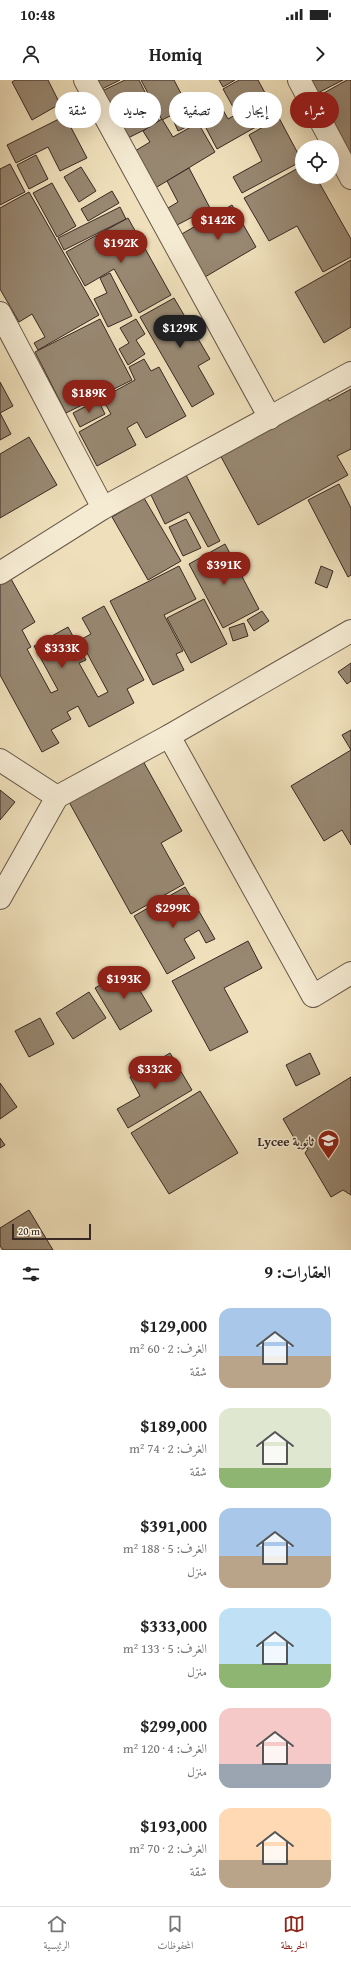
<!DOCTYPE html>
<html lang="ar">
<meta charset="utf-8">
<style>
:root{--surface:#fff;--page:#f6f6f6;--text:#222;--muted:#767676;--line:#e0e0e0;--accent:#8f2418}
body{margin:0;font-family:"Gentium Book Plus",Amiri,serif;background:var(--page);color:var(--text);direction:rtl;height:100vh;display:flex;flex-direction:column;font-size:15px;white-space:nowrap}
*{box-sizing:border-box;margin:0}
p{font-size:13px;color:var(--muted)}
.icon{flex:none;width:22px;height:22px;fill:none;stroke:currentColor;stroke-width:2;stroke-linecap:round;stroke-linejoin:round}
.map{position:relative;height:1170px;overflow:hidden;direction:ltr}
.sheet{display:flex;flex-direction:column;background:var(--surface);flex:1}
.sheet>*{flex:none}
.guide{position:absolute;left:12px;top:12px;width:327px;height:36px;direction:rtl;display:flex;gap:8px}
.tools{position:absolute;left:295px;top:60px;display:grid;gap:8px}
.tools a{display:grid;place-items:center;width:44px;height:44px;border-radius:50%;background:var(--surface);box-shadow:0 4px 16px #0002;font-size:20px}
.scale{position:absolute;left:12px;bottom:10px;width:79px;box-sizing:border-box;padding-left:4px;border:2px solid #392923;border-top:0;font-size:11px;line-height:14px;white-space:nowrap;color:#392923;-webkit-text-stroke:3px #f5ebd3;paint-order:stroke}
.price{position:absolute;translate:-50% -34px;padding:0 9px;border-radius:14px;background:var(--accent);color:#fff;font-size:13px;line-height:26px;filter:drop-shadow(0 1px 2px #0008)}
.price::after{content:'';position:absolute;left:50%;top:24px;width:12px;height:9px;margin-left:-6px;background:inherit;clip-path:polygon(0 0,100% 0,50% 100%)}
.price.selected{background:#222;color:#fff}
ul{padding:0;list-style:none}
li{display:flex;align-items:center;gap:12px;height:100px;padding:0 20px}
li span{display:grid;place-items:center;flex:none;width:112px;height:80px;border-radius:12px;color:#555}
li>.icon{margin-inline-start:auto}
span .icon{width:48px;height:48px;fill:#fffc;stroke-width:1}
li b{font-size:17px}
h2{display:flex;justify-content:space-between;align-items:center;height:48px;padding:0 20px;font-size:17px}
.chip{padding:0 14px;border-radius:18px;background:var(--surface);box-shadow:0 4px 16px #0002;font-size:14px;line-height:36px}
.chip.selected{background:var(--accent);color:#fff}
.status{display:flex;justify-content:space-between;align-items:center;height:28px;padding:0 20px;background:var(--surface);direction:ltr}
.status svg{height:11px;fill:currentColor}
header{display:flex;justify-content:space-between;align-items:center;height:52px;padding:0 20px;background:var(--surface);font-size:18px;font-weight:800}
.tab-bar{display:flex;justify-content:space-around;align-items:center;height:56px;border-top:1px solid var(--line);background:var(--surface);font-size:11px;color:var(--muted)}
.tab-bar a{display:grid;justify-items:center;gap:2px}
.tab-bar .selected{color:var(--accent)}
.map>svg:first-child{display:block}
</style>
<div class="status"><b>10:48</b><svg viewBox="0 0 49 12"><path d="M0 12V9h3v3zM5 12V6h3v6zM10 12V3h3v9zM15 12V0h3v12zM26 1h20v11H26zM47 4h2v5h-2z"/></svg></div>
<header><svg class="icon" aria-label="forward" viewBox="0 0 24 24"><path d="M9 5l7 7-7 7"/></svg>Homiq<svg class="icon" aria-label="person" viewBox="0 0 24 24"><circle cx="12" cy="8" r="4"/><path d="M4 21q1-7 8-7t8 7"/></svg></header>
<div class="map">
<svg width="351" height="1170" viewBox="0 0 351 1170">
<rect width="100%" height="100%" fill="#efe0bb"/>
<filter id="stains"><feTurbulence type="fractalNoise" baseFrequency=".005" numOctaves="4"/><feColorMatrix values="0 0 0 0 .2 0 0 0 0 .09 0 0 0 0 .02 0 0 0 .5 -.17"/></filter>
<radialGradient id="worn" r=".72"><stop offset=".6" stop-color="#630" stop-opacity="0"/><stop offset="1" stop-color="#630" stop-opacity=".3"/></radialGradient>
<g fill="#988872" stroke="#392923">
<path d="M 15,0 L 48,0 L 60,24 L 32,40 L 12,2 Z"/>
<path d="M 93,0 L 120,0 L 98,11 Z"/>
<path d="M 125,0 L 139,0 L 160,42 L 124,60 L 100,12 Z"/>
<path d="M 141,0 L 174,0 L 188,27 L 162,40 Z"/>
<path d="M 219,0 L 235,0 L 223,7 Z"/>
<path d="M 239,0 L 258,0 L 277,35 L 217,69 L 194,25 L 214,14 L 228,39 L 237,34 L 223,9 Z"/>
<path d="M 303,0 L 343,0 L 312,16 Z"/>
<path d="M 347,0 L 351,0 L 351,84 L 315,18 Z"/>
<path d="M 193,25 L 201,40 L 178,51 L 171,35 Z"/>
<path d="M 65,36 L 87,78 L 60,91 L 48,67 L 16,83 L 7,65 Z"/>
<path d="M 279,38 L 302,81 L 242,113 L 233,97 L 262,81 L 249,55 Z"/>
<path d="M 162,39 L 173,57 L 198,43 L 215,72 L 152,110 L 130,74 L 150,62 L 143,51 Z"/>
<path d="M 36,75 L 48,99 L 29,109 L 17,85 Z"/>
<path d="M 10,84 L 25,112 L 0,125 L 0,89 Z"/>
<path d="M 302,86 L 302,97 L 316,97 L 351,159 L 351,177 L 323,192 L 297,146 L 269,161 L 244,118 Z"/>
<path d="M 81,87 L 96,111 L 79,122 L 64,97 Z"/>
<path d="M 189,88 L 210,128 L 177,145 L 168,128 L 178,122 L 167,101 Z"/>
<path d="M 52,103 L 76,146 L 57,157 L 33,113 Z"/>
<path d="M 112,111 L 119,123 L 88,141 L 81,129 Z"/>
<path d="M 29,112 L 99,235 L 38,270 L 34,263 L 45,257 L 32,234 L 19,242 L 0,209 L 0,128 Z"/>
<path d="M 232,125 L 256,167 L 205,197 L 180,155 Z"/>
<path d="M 120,127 L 126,139 L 64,170 L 58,158 Z"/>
<path d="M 128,138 L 171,215 L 139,233 L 114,189 L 85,206 L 66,172 Z"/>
<path d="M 351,180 L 351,247 L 324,263 L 295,212 Z"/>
<path d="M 110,193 L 132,236 L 108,247 L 94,219 L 107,213 L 100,198 Z"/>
<path d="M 174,218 L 210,279 L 198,286 L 214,314 L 192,327 L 140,237 Z"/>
<path d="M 100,239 L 132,300 L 66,333 L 35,272 Z"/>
<path d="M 136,239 L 145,254 L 136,260 L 145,274 L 128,285 L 119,269 L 129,263 L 120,248 Z"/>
<path d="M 144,279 L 151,291 L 159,287 L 186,336 L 146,358 L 137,342 L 127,348 L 136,365 L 97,386 L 79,352 L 111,334 L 102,318 L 135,300 L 129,287 Z"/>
<path d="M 0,302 L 13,326 L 0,333 Z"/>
<path d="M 351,309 L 351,369 L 337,376 L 348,395 L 258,445 L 219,373 L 326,316 L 329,321 Z"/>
<path d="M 98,320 L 105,334 L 80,347 L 73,333 Z"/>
<path d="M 0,333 L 11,354 L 0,360 Z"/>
<path d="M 29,357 L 57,405 L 0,438 L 0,374 Z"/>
<path d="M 186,395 L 220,461 L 208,467 L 189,432 L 165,444 L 150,413 Z"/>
<path d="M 339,404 L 351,428 L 351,495 L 348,497 L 308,420 Z"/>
<path d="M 144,418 L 181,481 L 148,500 L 112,437 Z"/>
<path d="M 186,439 L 201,468 L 183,476 L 169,447 Z"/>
<path d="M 225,464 L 259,529 L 223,548 L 189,484 Z"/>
<path d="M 179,486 L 196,519 L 164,535 L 183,571 L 176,574 L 184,590 L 153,605 L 110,521 Z"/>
<path d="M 321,486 L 333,491 L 327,508 L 315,503 Z"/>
<path d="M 6,490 L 35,542 L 22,550 L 31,567 L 27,569 L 51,613 L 58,610 L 34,566 L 68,547 L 86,580 L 79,583 L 98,617 L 108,612 L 80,560 L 91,554 L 82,538 L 104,526 L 144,600 L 127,609 L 134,623 L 89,647 L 78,626 L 67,632 L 71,639 L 51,650 L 59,663 L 42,672 L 0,595 L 0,493 Z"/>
<path d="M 204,519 L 227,564 L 191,583 L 167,538 Z"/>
<path d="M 262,531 L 269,541 L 254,551 L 247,540 Z"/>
<path d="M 244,543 L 248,556 L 233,561 L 229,548 Z"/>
<path d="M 351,583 L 351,601 L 347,604 L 338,592 Z"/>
<path d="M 351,650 L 351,670 L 342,655 Z"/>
<path d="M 351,670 L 351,765 L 342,750 L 324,761 L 291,706 Z"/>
<path d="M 143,681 L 182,751 L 161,763 L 184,804 L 131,834 L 69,722 Z"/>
<path d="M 0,710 L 15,722 L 0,740 Z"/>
<path d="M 185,807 L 215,859 L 206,863 L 199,850 L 184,859 L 195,878 L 167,894 L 134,836 Z"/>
<path d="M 248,861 L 262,888 L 224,908 L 248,952 L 210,971 L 172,901 Z"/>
<path d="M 127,889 L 152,931 L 120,950 L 95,908 Z"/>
<path d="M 89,912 L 106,938 L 73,959 L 56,933 Z"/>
<path d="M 40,938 L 54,964 L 29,977 L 15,951 Z"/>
<path d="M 170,973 L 192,1010 L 128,1048 L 117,1029 L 140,1016 L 130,997 Z"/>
<path d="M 310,973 L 320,994 L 296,1006 L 286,985 Z"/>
<path d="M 351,997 L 351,1115 L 343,1110 L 331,1117 L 305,1073 L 308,1069 L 297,1063 L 283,1039 Z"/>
<path d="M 0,1003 L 17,1027 L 0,1039 Z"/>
<path d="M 200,1011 L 238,1073 L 169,1114 L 131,1053 Z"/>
<path d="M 0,1058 L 5,1065 L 0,1068 Z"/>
<path d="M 29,1130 L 53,1170 L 3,1170 L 0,1166 L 0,1148 Z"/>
</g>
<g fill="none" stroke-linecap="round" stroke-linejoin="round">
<defs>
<g id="street">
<path d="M 85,0 L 270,338"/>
<path d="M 299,0 L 351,98"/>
<path d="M 0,233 L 103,428"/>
<path d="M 0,493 L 103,428 L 351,293"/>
<path d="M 169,656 L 313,916 L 351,893"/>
<path d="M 0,680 L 57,717"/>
<path d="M 0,818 L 57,717 L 169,656 L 351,551"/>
</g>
</defs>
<use href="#street" stroke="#665749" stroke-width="24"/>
<use href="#street" stroke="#f5ebd3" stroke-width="22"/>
</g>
<defs>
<symbol id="school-pin" viewBox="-11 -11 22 30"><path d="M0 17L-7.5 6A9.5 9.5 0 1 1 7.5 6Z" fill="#8f2418" stroke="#f5ebd3"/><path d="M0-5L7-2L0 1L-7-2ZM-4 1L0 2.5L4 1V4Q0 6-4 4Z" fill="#fff"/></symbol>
</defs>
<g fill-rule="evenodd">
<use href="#school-pin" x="316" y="1048" width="25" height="34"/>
</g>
<g text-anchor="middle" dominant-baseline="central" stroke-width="3" stroke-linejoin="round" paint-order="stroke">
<g font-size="13" font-weight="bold" fill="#392923" stroke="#f5ebd3" text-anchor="end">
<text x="314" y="1061">Lycee ثانوية</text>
</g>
</g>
<rect width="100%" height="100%" filter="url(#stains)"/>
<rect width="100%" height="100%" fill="url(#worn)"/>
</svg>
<div class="tools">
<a><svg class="icon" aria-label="locate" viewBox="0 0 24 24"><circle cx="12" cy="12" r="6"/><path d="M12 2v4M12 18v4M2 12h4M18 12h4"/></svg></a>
</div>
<div class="scale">20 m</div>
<b class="price" style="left:218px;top:161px">$142K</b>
<b class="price" style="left:121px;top:184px">$192K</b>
<b class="price selected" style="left:180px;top:269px">$129K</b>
<b class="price" style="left:89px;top:334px">$189K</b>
<b class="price" style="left:224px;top:506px">$391K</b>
<b class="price" style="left:62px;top:589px">$333K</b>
<b class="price" style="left:173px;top:849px">$299K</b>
<b class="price" style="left:124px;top:920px">$193K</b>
<b class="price" style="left:155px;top:1010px">$332K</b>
<div class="guide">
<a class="chip selected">شراء</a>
<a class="chip">إيجار</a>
<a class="chip">تصفية</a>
<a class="chip">جديد</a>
<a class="chip">شقة</a>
</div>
</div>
<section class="sheet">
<h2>العقارات: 9<svg class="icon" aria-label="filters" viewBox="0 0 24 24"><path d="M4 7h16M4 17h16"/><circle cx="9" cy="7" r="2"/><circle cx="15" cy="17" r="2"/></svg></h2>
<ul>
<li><span style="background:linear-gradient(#a9c7e8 60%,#b9a48a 0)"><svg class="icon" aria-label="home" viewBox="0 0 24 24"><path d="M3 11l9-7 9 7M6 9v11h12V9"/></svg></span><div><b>$129,000</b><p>الغرف: 2 · 60 m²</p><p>شقة</p></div></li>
<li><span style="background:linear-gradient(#dfe7d0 75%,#8fb573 0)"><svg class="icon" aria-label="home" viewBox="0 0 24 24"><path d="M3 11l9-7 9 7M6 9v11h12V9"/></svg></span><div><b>$189,000</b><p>الغرف: 2 · 74 m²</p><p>شقة</p></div></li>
<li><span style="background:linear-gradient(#a9c7e8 60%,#b9a48a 0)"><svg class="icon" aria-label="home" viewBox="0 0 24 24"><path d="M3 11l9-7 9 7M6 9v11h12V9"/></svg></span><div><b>$391,000</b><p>الغرف: 5 · 188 m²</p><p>منزل</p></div></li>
<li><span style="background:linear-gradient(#bfe0f5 70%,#8fb573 0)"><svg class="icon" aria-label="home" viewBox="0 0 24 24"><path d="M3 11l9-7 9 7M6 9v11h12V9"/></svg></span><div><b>$333,000</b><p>الغرف: 5 · 133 m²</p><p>منزل</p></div></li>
<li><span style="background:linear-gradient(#f6c9c9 70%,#9aa5b1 0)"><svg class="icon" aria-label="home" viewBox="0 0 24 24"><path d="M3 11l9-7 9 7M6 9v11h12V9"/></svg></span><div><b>$299,000</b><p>الغرف: 4 · 120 m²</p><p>منزل</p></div></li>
<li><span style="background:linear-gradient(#ffd9b3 65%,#b9a48a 0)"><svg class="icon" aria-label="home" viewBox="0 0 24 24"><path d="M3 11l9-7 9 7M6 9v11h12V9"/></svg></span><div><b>$193,000</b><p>الغرف: 2 · 70 m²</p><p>شقة</p></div></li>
</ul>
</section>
<nav class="tab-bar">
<a class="selected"><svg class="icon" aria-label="map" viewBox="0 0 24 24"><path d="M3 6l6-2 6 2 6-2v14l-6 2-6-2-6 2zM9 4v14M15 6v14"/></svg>الخريطة</a>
<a><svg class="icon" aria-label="saved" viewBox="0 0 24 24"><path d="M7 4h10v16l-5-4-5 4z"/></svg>المحفوظات</a>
<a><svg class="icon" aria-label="home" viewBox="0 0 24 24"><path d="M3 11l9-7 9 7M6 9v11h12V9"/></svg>الرئيسية</a>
</nav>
